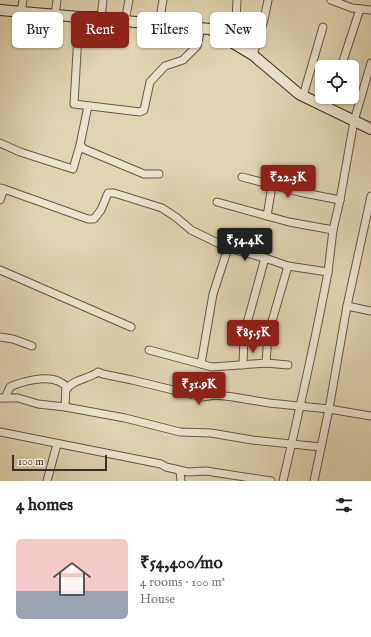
<!DOCTYPE html>
<meta charset="utf-8">
<style>
:root{--surface:#fff;--page:#f2f2f2;--text:#222;--muted:#767676;--line:#e0e0e0;--accent:#8f2418}
body{margin:0;font-family:"IM FELL English",serif;background:var(--page);color:var(--text);height:100vh;display:flex;flex-direction:column;font-size:15px;white-space:nowrap}
*{box-sizing:border-box;margin:0}
p{font-size:13px;color:var(--muted)}
.icon{flex:none;width:22px;height:22px;fill:none;stroke:currentColor;stroke-width:2;stroke-linecap:round;stroke-linejoin:round}
.map{position:relative;height:481px;overflow:hidden}
.drawer{display:flex;flex-direction:column;background:var(--surface);flex:1}
.drawer>*{flex:none}
.banner{position:absolute;left:12px;top:12px;width:347px;height:36px;display:flex;gap:8px}
.controls{position:absolute;left:315px;top:60px;display:grid;gap:8px}
.controls a{display:grid;place-items:center;width:44px;height:44px;border-radius:6px;background:var(--surface);box-shadow:0 1px 3px #0004;font-size:20px}
.scale{position:absolute;left:12px;bottom:10px;width:95px;box-sizing:border-box;padding-left:4px;border:2px solid #3b2e25;border-top:0;font-size:11px;line-height:14px;white-space:nowrap;color:#3b2e25;-webkit-text-stroke:3px #eae4cc;paint-order:stroke}
.price{position:absolute;translate:-50% -34px;padding:0 9px;border-radius:4px;background:var(--accent);color:#fff;font-size:13px;line-height:26px;filter:drop-shadow(0 1px 2px #0008)}
.price::after{content:'';position:absolute;left:50%;top:24px;width:12px;height:9px;margin-left:-6px;background:inherit;clip-path:polygon(0 0,100% 0,50% 100%)}
.price.active{background:#222;color:#fff}
ul{padding:0;list-style:none}
li{display:flex;align-items:center;gap:12px;height:100px;padding:0 16px}
li+li{border-top:1px solid var(--line)}
li span{display:grid;place-items:center;flex:none;width:112px;height:80px;border-radius:6px;color:#555}
li>.icon{margin-inline-start:auto}
span .icon{width:48px;height:48px;fill:#fffc;stroke-width:1}
li b{font-size:17px}
h2{display:flex;justify-content:space-between;align-items:center;height:48px;padding:0 16px;font-size:17px}
.tag{padding:0 14px;border-radius:6px;background:var(--surface);box-shadow:0 1px 3px #0004;font-size:14px;line-height:36px}
.tag.active{background:var(--accent);color:#fff}
.map>svg:first-child{display:block}
</style>
<div class="map">
<svg width="371" height="481" viewBox="0 0 371 481">
<rect width="100%" height="100%" fill="#dfd5b1"/>
<filter id="stains"><feTurbulence type="fractalNoise" baseFrequency=".005" numOctaves="4"/><feColorMatrix values="0 0 0 0 .2 0 0 0 0 .09 0 0 0 0 .02 0 0 0 .5 -.17"/></filter>
<radialGradient id="worn" r=".72"><stop offset=".6" stop-color="#630" stop-opacity="0"/><stop offset="1" stop-color="#630" stop-opacity=".3"/></radialGradient>
<g fill="none" stroke-linecap="round" stroke-linejoin="round">
<defs>
<g id="street">
<path d="M 331,0 L 352,8 L 371,10"/>
<path d="M 21,12 L 23,0"/>
<path d="M 55,15 L 57,0"/>
<path d="M 79,17 L 74,104 L 140,112 L 144,110 L 150,82 L 165,66 L 183,60 L 197,46 L 201,28"/>
<path d="M 101,17 L 103,0"/>
<path d="M 125,21 L 129,0"/>
<path d="M 159,24 L 163,0"/>
<path d="M 235,44 L 237,0"/>
<path d="M 253,55 L 264,20 L 268,0"/>
<path d="M 341,67 L 360,9"/>
<path d="M 303,96 L 323,27"/>
<path d="M 88,106 L 80,145 L 84,149 L 144,174 L 159,174"/>
<path d="M 327,108 L 331,97"/>
<path d="M 0,143 L 20,152 L 73,169 L 80,145"/>
<path d="M 242,177 L 299,192 L 340,200"/>
<path d="M 4,189 L 88,219 L 94,219 L 101,210 L 108,193 L 114,193 L 162,208 L 177,218 L 191,230 L 228,248 L 265,258 L 288,266 L 328,272 C 315,342 299,412 283,481"/>
<path d="M 0,200 L 4,189 L 0,188"/>
<path d="M 217,202 L 289,222 L 333,230"/>
<path d="M 267,216 L 272,186"/>
<path d="M 0,270 L 131,327"/>
<path d="M 328,272 L 333,230 L 340,200 L 354,121 L 371,63"/>
<path d="M 347,306 L 371,311"/>
<path d="M 0,337 L 13,339 L 32,346"/>
<path d="M 149,350 L 201,364 L 213,294 L 228,248"/>
<path d="M 266,363 L 268,335 L 288,266"/>
<path d="M 201,364 L 212,367 L 266,363 L 288,365"/>
<path d="M 243,365 L 244,334 L 265,258"/>
<path d="M 66,390 C 73,379 89,379 98,372 L 103,374 L 132,380 L 202,397 L 216,395 L 233,397 L 269,403 L 329,409 L 371,416"/>
<path d="M 0,398 L 18,398 L 38,404 L 65,407 L 125,418 L 180,432 L 211,433 L 252,440 L 321,447"/>
<path d="M 5,398 L 10,387 C 20,382 46,375 58,381 C 61,382 63,384 66,386 L 65,407"/>
<path d="M 0,432 L 161,464 L 166,467 L 188,472 L 206,471 L 271,481"/>
<path d="M 180,471 L 181,481"/>
<path d="M 47,481 L 57,444"/>
<path d="M 314,481 L 329,409 L 347,306 L 371,196"/>
</g>
<path id="secondary" d="M 0,10 L 79,17 L 101,17 L 125,21 L 210,29 L 253,55 L 299,94 L 371,129"/>
</defs>
<use href="#street" stroke="#645848" stroke-width="9"/>
<use href="#secondary" stroke="#3b2e25" stroke-width="12"/>
<use href="#street" stroke="#eae4cc" stroke-width="7"/>
<use href="#secondary" stroke="#eae4cc" stroke-width="10"/>
</g>
<rect width="100%" height="100%" filter="url(#stains)"/>
<rect width="100%" height="100%" fill="url(#worn)"/>
</svg>
<div class="controls">
<a><svg class="icon" aria-label="locate" viewBox="0 0 24 24"><circle cx="12" cy="12" r="6"/><path d="M12 2v4M12 18v4M2 12h4M18 12h4"/></svg></a>
</div>
<div class="scale">100 m</div>
<b class="price" style="left:288px;top:199px">₹22.3K</b>
<b class="price active" style="left:245px;top:262px">₹54.4K</b>
<b class="price" style="left:253px;top:354px">₹85.5K</b>
<b class="price" style="left:199px;top:406px">₹31.9K</b>
<div class="banner">
<a class="tag">Buy</a>
<a class="tag active">Rent</a>
<a class="tag">Filters</a>
<a class="tag">New</a>
</div>
</div>
<section class="drawer">
<h2>4 homes<svg class="icon" aria-label="filters" viewBox="0 0 24 24"><path d="M4 7h16M4 17h16"/><circle cx="9" cy="7" r="2"/><circle cx="15" cy="17" r="2"/></svg></h2>
<ul>
<li><span style="background:linear-gradient(#f6c9c9 65%,#9aa5b1 0)"><svg class="icon" aria-label="home" viewBox="0 0 24 24"><path d="M3 11l9-7 9 7M6 9v11h12V9"/></svg></span><div><b>₹54,400/mo</b><p>4 rooms · 100 m²</p><p>House</p></div></li>
</ul>
</section>
